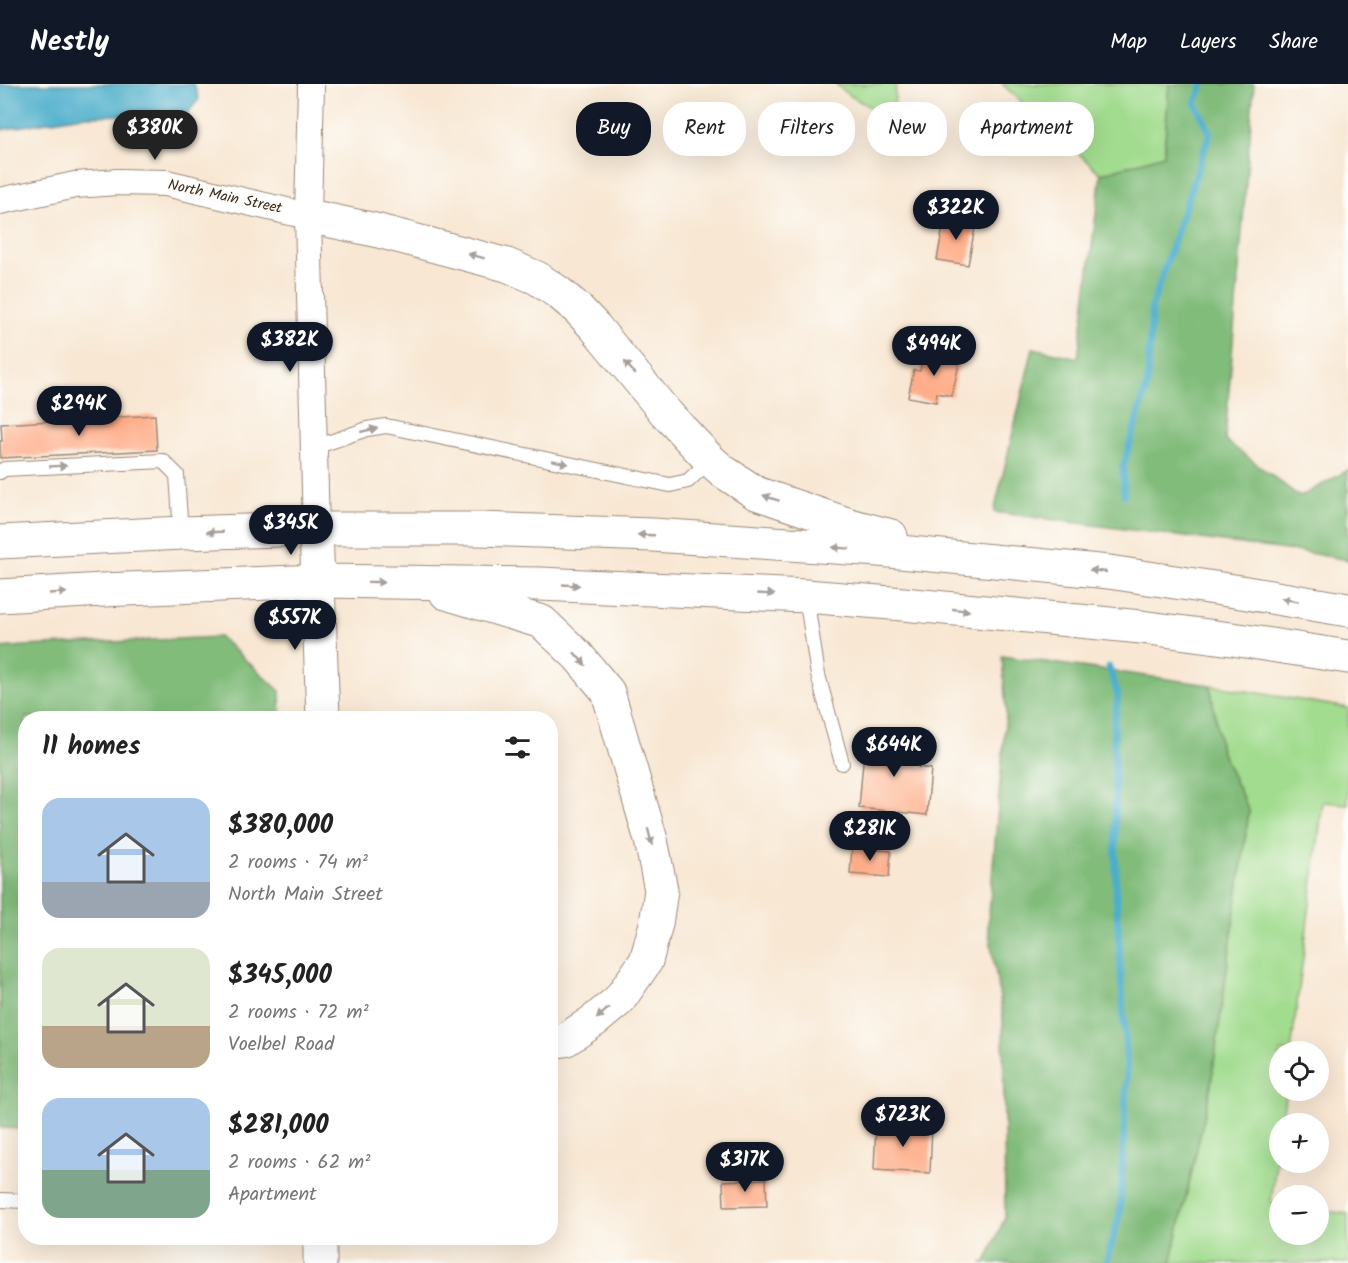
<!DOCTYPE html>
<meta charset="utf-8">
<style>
:root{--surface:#fff;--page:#f2f2f2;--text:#222;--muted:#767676;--accent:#111827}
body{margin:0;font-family:Kalam,sans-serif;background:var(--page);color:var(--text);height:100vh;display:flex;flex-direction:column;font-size:22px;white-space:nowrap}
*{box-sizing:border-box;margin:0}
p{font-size:20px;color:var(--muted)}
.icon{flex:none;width:33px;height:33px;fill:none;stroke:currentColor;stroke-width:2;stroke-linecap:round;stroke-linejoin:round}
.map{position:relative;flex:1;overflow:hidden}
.panel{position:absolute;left:18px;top:627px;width:540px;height:534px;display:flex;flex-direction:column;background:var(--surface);border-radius:24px;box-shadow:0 6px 24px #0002}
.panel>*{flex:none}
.hud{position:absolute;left:576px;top:18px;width:570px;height:54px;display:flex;gap:12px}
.fabs{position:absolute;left:1269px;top:957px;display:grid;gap:12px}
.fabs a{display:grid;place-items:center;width:60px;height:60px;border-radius:50%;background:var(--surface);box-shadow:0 6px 24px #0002;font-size:30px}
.price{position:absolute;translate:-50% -51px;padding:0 14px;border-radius:21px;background:var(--accent);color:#fff;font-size:20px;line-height:39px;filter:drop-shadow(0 2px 3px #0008)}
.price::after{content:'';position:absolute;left:50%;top:36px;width:18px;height:14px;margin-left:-9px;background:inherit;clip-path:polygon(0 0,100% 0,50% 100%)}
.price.current{background:#222;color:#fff}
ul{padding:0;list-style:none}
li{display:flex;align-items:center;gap:18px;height:150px;padding:0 24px}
li span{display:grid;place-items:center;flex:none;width:168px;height:120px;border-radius:18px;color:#555}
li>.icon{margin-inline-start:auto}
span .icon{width:72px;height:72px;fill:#fffc;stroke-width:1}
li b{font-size:26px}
h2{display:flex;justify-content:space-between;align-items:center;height:72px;padding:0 24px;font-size:26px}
.pill{padding:0 21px;border-radius:24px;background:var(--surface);box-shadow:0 6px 24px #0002;font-size:21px;line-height:54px}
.pill.current{background:var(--accent);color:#fff}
header{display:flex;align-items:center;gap:36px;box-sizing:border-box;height:84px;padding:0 30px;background:var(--accent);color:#fff}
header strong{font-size:28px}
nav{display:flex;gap:33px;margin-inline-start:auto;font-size:21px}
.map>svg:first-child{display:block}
</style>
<header>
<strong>Nestly</strong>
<nav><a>Map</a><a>Layers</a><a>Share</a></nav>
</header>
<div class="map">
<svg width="1348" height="1179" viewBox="0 0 1348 1179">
<rect width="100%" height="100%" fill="#fdfcf7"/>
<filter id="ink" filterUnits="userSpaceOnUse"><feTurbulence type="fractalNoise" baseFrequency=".0167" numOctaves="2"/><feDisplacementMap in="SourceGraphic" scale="12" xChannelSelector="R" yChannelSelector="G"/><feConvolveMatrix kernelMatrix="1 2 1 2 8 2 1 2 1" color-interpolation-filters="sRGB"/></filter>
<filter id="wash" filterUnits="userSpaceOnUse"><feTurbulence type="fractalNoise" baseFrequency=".008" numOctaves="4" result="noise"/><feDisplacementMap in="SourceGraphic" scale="24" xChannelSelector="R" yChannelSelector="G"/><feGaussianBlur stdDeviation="1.35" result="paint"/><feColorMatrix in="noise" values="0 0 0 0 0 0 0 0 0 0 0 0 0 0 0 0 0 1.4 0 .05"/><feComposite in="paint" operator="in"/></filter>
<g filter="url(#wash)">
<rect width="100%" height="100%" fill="#f8e7d3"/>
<g fill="#a2dc8f" stroke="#6e8356" stroke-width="1.5">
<path d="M 836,0 L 896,0 L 893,36 L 847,10 Z"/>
<path d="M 1002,0 L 1169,0 L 1164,71 L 1101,90 Z"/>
<path d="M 1210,601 L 1348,624 L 1348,720 L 1323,718 L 1291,967 L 1280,968 L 1280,1006 L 1286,1007 L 1281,1039 L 1280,1040 L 1279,1054 L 1271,1119 L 1279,1121 L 1280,1150 L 1318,1150 L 1319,1126 L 1348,1130 L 1348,1179 L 1171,1179 L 1210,1007 L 1249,727 L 1221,667 Z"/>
</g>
<g fill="#81bc7a" stroke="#5e734c" stroke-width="1.5">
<path d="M 1169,0 L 1254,0 L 1225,356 L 1300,413 L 1348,386 L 1348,476 L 1309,469 L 994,428 L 1033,264 L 1078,274 L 1101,90 L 1164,71 Z"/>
<path d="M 220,553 L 280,607 L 281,634 L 26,634 L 25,1045 L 0,1044 L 0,564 L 25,562 Z"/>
<path d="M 1002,572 L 1210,601 L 1221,667 L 1249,727 L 1210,1007 L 1171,1179 L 981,1179 L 986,1178 L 1005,1133 L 1003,933 L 988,842 L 1006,628 Z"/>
</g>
<path fill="#4baecb" stroke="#436c74" stroke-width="1.5" d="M 0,0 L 194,0 L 199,15 L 187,30 L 82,32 L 0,46 Z"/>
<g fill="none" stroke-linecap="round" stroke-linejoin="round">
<g stroke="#4baecb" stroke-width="7">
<path d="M 1124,411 L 1123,383 L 1147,301 L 1152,222 L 1210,48 L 1195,19 L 1203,0"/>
<path d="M 1106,1179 L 1120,1129 L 1127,987 L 1116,809 L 1114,639 L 1118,612 L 1109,583"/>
</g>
</g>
<g id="blocks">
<g fill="#feac87">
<path d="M 945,132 L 976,138 L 968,181 L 937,176 Z"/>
<path d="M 924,268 L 960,275 L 952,312 L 937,309 L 936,318 L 908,313 L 914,286 L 920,287 Z"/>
<path d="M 155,331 L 157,366 L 0,374 L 0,357 L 2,357 L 1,340 Z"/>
<path d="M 865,655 L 920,661 L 918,683 L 931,685 L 927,731 L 859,724 Z"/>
<path d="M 852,764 L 891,767 L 889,793 L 850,790 Z"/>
<path d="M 876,1040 L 932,1042 L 930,1089 L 874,1086 Z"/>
<path d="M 766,1095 L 767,1122 L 724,1123 L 723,1097 Z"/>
</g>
</g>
</g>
<g filter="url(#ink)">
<use href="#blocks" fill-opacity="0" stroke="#9a8878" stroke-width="1.5"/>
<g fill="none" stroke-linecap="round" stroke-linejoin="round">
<defs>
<g id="lane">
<path d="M 313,364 L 367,345 L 386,342 L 670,401 L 688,397 L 710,376"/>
<path d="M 0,388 L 4,385 L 163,377 L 177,391 L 181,449"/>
<path d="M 806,512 L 818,591 L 842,679"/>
<path d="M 0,1116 L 26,1117"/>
</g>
<g id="street">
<path d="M 311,0 L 308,132 L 316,445"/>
<path d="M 0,117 L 75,101 L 117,98 L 166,99 L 308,132"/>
</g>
<g id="secondary">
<path d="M 316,445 L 323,634"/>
<path d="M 320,1179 L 320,1154"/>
</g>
<g id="highway">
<path d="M 308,132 L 375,146 L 507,181 L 537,194 L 559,209 L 578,225 L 595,243 L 665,328 L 710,376 L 724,388 L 756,409 L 853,442 L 891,452"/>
<path d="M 0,458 L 181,449 L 316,445 L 479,445 L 653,451 L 879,466 L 1109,488 L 1241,508 L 1348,526"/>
<path d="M 446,509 L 542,538 L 578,572 L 608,608 L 651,756 L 661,806 L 656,840 L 646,877 L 619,916 L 595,936 L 565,956 L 550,958"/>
<path d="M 0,512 L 103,506 L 318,497 L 540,500 L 806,512 L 903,520 L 1141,543 L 1239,556 L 1348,573"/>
</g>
</defs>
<use href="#lane" stroke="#9a8878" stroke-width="16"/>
<use href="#street" stroke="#9a8878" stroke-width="28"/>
<use href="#secondary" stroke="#9a8878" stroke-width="35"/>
<use href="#highway" stroke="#9a8878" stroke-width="35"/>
<use href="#lane" stroke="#fff" stroke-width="14"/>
<use href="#street" stroke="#fff" stroke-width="26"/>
<use href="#secondary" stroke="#fff" stroke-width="33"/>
<use href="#highway" stroke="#fff" stroke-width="33"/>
</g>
<defs><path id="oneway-solid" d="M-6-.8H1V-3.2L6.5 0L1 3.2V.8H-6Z" transform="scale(1.5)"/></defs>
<g fill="#a79f9a">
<use href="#oneway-solid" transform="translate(476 172) rotate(-165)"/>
<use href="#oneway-solid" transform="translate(630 284) rotate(-130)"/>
<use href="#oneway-solid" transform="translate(369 346) rotate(-13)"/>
<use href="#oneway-solid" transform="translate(560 378) rotate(12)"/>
<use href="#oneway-solid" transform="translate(58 382) rotate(-3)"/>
<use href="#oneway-solid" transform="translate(771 414) rotate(-161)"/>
<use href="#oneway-solid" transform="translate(215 448) rotate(178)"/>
<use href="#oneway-solid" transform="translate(646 451) rotate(-178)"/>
<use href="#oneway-solid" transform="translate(841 464) rotate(-176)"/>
<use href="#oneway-solid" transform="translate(1098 487) rotate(-174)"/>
<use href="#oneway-solid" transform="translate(376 498) rotate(1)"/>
<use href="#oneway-solid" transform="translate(571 501) rotate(3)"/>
<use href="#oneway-solid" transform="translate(58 509) rotate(-3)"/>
<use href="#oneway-solid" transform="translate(766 510) rotate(3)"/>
<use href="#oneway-solid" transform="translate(1290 516) rotate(-170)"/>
<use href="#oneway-solid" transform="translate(961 526) rotate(6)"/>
<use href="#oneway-solid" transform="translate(580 575) rotate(48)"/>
<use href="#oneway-solid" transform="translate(650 753) rotate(76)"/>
<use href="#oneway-solid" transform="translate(603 929) rotate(139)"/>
</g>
</g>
<g text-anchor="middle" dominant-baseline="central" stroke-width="4.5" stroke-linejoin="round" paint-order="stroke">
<g font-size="15" fill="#3b2a1e" stroke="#fdfcf7">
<text transform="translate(225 113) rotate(12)">North Main Street</text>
</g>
</g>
</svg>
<div class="fabs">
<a><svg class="icon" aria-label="locate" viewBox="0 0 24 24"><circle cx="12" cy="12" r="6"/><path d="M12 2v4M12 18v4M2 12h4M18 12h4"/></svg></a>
<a>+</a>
<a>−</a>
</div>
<b class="price current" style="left:155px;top:77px">$380K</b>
<b class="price" style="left:956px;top:157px">$322K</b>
<b class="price" style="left:290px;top:289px">$382K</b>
<b class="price" style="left:934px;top:293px">$494K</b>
<b class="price" style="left:79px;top:353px">$294K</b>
<b class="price" style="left:291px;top:472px">$345K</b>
<b class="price" style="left:295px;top:567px">$557K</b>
<b class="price" style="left:894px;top:694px">$644K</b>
<b class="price" style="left:870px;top:778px">$281K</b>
<b class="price" style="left:903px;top:1064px">$723K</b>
<b class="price" style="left:745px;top:1109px">$317K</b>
<div class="hud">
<a class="pill current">Buy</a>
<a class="pill">Rent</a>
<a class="pill">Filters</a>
<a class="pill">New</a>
<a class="pill">Apartment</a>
</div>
<section class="panel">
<h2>11 homes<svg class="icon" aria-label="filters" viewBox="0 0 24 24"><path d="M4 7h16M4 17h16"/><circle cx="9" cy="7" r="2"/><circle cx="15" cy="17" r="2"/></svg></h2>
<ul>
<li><span style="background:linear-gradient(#a9c7e8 70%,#9aa5b1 0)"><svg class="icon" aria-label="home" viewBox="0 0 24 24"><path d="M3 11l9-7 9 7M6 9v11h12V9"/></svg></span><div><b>$380,000</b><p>2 rooms · 74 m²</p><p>North Main Street</p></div></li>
<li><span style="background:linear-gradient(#dfe7d0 65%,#b9a48a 0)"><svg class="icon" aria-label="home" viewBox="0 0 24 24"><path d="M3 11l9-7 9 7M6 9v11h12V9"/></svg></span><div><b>$345,000</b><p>2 rooms · 72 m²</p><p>Voelbel Road</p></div></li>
<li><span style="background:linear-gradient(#a9c7e8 60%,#7fa58c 0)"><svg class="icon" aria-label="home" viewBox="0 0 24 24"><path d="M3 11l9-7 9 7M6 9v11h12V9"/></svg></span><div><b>$281,000</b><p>2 rooms · 62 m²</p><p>Apartment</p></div></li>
</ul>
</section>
</div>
